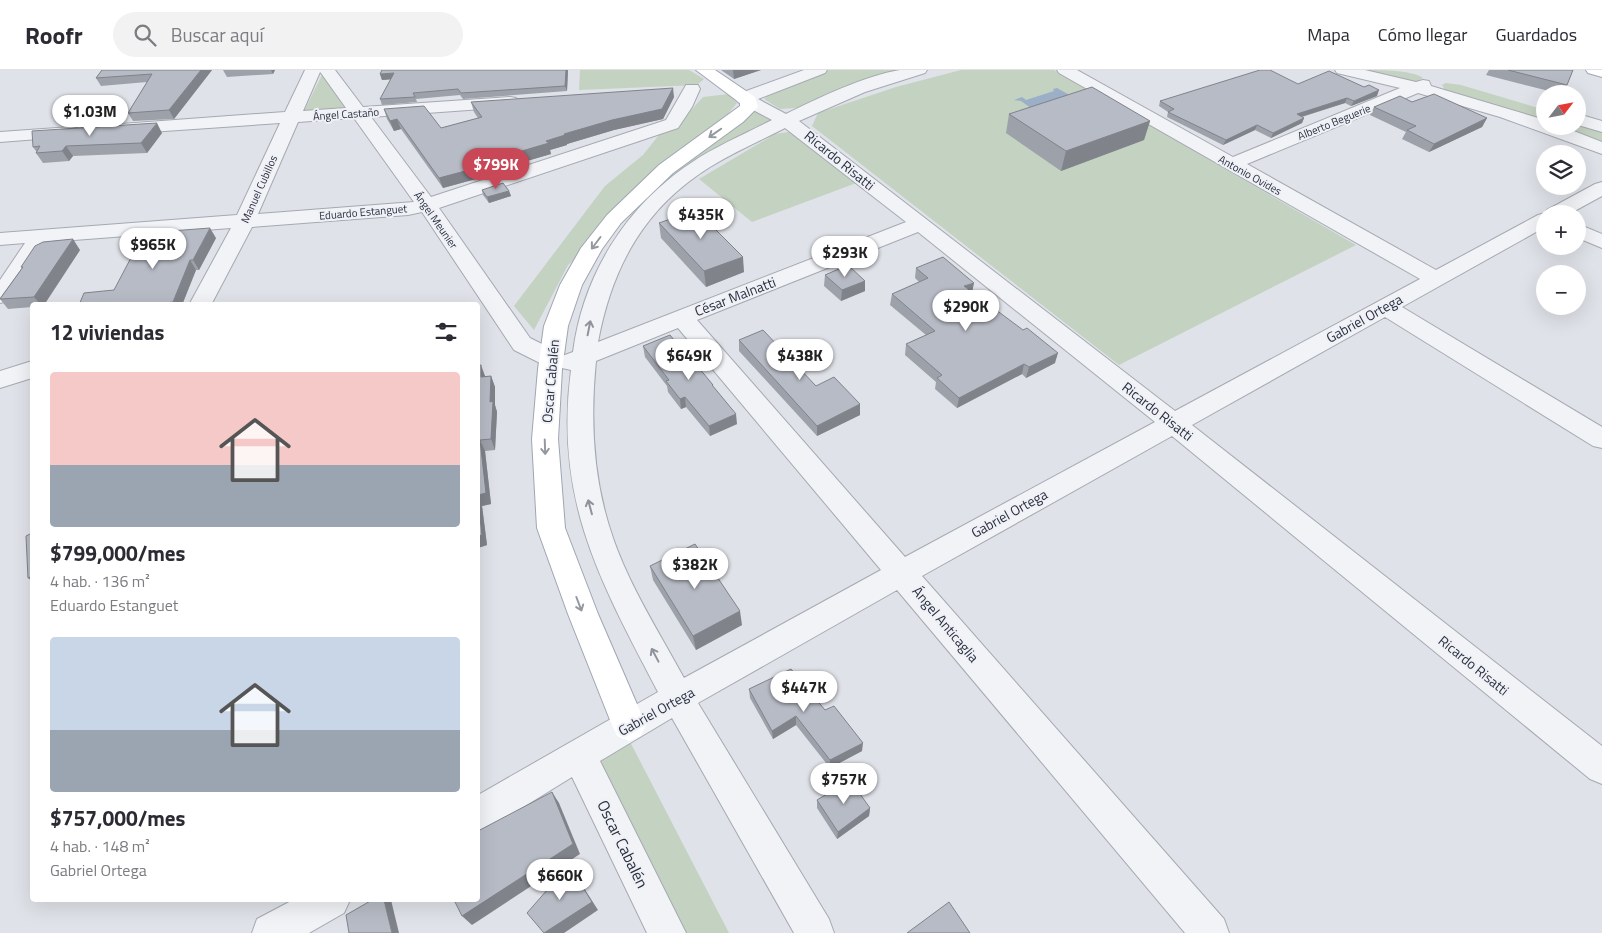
<!DOCTYPE html>
<html lang="es">
<meta charset="utf-8">
<style>
:root{--surface:#fff;--page:#f2f2f3;--text:#2b2b33;--muted:#7c7c81;--line:#e1e1e2;--accent:#c94857}
body{margin:0;font-family:"Titillium Web",sans-serif;background:var(--page);color:var(--text);height:100vh;display:flex;flex-direction:column;font-size:19px;white-space:nowrap}
*{box-sizing:border-box;margin:0}
p{font-size:16px;color:var(--muted)}
.icon{flex:none;width:28px;height:28px;fill:none;stroke:currentColor;stroke-width:2;stroke-linecap:round;stroke-linejoin:round}
.map{position:relative;flex:1;overflow:hidden}
.side{position:absolute;left:30px;top:232px;width:450px;height:600px;display:flex;flex-direction:column;background:var(--surface);border-radius:5px;box-shadow:0 5px 20px #0002}
.side>*{flex:none}
.needle{width:32px;rotate:58deg}
.controls{position:absolute;left:1536px;top:15px;display:grid;gap:10px}
.controls a{display:grid;place-items:center;width:50px;height:50px;border-radius:50%;background:var(--surface);box-shadow:0 5px 20px #0002;font-size:25px}
.price{position:absolute;translate:-50% -42px;padding:0 11px;border-radius:18px;background:#fff;color:#222;font-size:16px;line-height:32px;filter:drop-shadow(0 1px 2px #0008)}
.price::after{content:'';position:absolute;left:50%;top:30px;width:15px;height:11px;margin-left:-8px;background:inherit;clip-path:polygon(0 0,100% 0,50% 100%)}
.price.selected{background:var(--accent);color:#fff}
ul{padding:0;list-style:none}
li{display:grid;align-content:center;gap:10px;height:265px;padding:0 20px}
li span{display:grid;place-items:center;height:155px;border-radius:5px;color:#555}
li>.icon{margin-inline-start:auto}
span .icon{width:90px;height:90px;fill:#fffc;stroke-width:1}
li b{font-size:21px}
h2{display:flex;justify-content:space-between;align-items:center;height:60px;padding:0 20px;font-size:21px}
header{display:flex;align-items:center;gap:30px;box-sizing:border-box;height:70px;padding:0 25px;background:var(--surface);border-bottom:1px solid var(--line)}
header strong{font-size:24px}
nav{display:flex;gap:28px;margin-inline-start:auto;font-size:18px}
.search{width:350px;height:45px;background:var(--page);display:flex;align-items:center;gap:12px;box-sizing:border-box;padding:0 18px;border-radius:28px;color:var(--muted);font-size:19px}
.map>svg:first-child{display:block}
</style>
<header>
<strong>Roofr</strong>
<div class="search"><svg class="icon" aria-label="search" viewBox="0 0 24 24"><circle cx="10" cy="10" r="6"/><path d="M15 15l6 6"/></svg>Buscar aquí</div>
<nav><a>Mapa</a><a>Cómo llegar</a><a>Guardados</a></nav>
</header>
<div class="map">
<svg width="1602" height="863" viewBox="0 0 1602 863">
<rect width="100%" height="100%" fill="#dfe2e8"/>
<g fill="#c4d2c1">
<path d="M 580,0 L 689,0 L 704,9 L 697,15 L 579,20 Z"/>
<path d="M 829,0 L 906,0 L 795,38 L 780,39 L 764,29 C 781,13 807,7 829,0 Z"/>
<path d="M 961,0 L 1054,0 L 1356,175 L 1119,295 L 812,56 L 818,43 L 896,17 Z"/>
<path d="M 1365,0 C 1382,0 1411,0 1423,8 L 1416,12 Z"/>
<path d="M 324,1 L 349,39 L 304,41 Z"/>
<path d="M 1446,13 L 1461,15 L 1545,40 L 1545,52 L 1445,20 L 1442,15 Z"/>
<path d="M 729,24 L 737,33 L 727,45 L 568,195 L 534,260 L 514,236 L 605,116 L 643,85 L 659,65 L 674,59 L 703,27 Z"/>
<path d="M 757,38 L 772,51 L 668,116 L 615,181 L 607,180 C 616,166 625,152 636,139 C 671,100 716,70 757,38 Z"/>
<path d="M 1578,51 L 1602,59 L 1602,73 L 1558,56 L 1578,56 Z"/>
<path d="M 795,61 L 859,112 L 752,152 L 699,109 L 775,64 Z"/>
<path d="M 626,664 L 729,863 L 678,863 L 591,686 Z"/>
</g>
<path fill="#9bafc7" d="M 1057,18 L 1075,28 L 1035,41 L 1021,31 L 1014,30 L 1022,27 L 1026,30 L 1054,21 L 1053,19 Z"/>
<g fill="none" stroke-linecap="round" stroke-linejoin="round">
<defs>
<g id="minor">
<path d="M 305,0 L 335,0 L 363,37 L 510,27 L 516,28 L 519,32 L 516,36 L 510,37 L 371,47 L 431,127 L 666,50 L 686,15 L 698,15 L 700,19 L 692,37 L 678,58 L 439,138 L 530,268 L 560,283 L 562,286 L 573,282 C 583,205 626,136 691,93 C 716,76 745,64 772,50 L 738,32 L 735,28 L 738,24 L 804,0 L 827,0 L 825,3 L 758,29 L 786,44 C 816,29 866,5 900,0 C 908,0 918,0 927,0 L 925,3 L 865,22 L 799,51 L 1175,341 L 1420,209 L 1059,3 L 1057,0 L 1077,0 L 1233,87 L 1400,18 L 1337,3 L 1335,0 L 1365,0 L 1416,12 L 1423,10 L 1429,11 L 1431,16 L 1545,50 L 1545,56 L 1561,56 L 1602,72 L 1602,84 L 1500,47 L 1418,23 L 1247,94 L 1436,200 L 1538,145 L 1545,143 L 1547,140 L 1595,114 L 1602,112 L 1602,126 L 1569,144 L 1545,144 L 1545,157 L 1402,237 L 1602,357 L 1602,378 L 1593,376 L 1385,247 L 1192,355 L 1602,676 L 1602,714 L 1590,709 L 1172,366 L 922,506 L 1224,849 L 1229,863 L 1185,863 L 897,520 L 698,633 L 829,849 L 834,863 L 794,863 L 672,648 L 600,691 L 686,863 L 647,863 L 572,707 L 491,757 L 478,762 L 478,725 L 658,622 C 600,511 554,430 571,300 L 562,298 L 560,295 L 552,297 L 544,295 L 514,280 L 422,142 L 408,145 L 252,157 L 211,235 L 189,235 L 231,158 L 48,172 L 8,231 L 0,233 L 0,210 L 25,173 L 0,175 L 0,163 L 237,145 L 280,53 L 121,64 L 115,63 L 112,59 L 115,55 L 121,54 L 285,42 ZM 320,2 L 321,3 L 346,38 L 303,41 ZM 354,48 L 414,132 L 258,144 L 298,52 ZM 785,58 L 906,152 L 598,272 C 612,197 644,138 710,97 C 734,82 760,71 785,58 ZM 918,162 L 1155,352 L 905,487 L 697,250 ZM 678,258 L 881,500 L 684,608 C 659,562 630,517 613,468 C 593,411 590,351 596,291 Z"/>
<path d="M 1578,44 L 1602,51 L 1602,62 L 1578,55 Z"/>
<path d="M 71,57 L 77,58 L 80,62 L 77,66 L 0,72 L 0,62 Z"/>
<path d="M 1578,154 L 1602,164 L 1602,178 L 1578,168 Z"/>
<path d="M 32,291 L 32,308 L 0,318 L 0,301 Z"/>
<path d="M 293,830 L 350,830 L 344,843 L 309,863 L 252,863 L 257,849 Z"/>
</g>
<g id="major">
<path d="M 696,0 L 715,0 L 755,27 L 758,37 L 743,52 L 673,103 L 621,153 L 602,179 L 582,215 L 568,256 L 562,299 L 558,369 L 565,458 L 598,544 L 646,655 L 641,666 L 629,671 L 617,666 L 612,655 L 568,544 L 537,458 L 532,369 L 538,299 L 544,256 L 560,215 L 581,178 L 607,145 L 659,95 L 740,36 L 740,33 Z"/>
<path d="M 1586,0 L 1602,0 L 1602,7 L 1588,3 Z"/>
</g>
</defs>
<use href="#minor" stroke="#a5a9b2" stroke-width="2"/>
<use href="#major" stroke="#9fa6b3" stroke-width="2"/>
<use href="#minor" fill="#f2f3f6" fill-rule="evenodd"/>
<use href="#major" fill="#fff" fill-rule="evenodd"/>
</g>
<g fill="#9da1a9">
<path d="M 102,0 L 212,0 L 174,49 L 133,51 L 128,43 L 147,12 L 101,16 L 96,8 Z"/>
<path d="M 223,0 L 275,0 L 273,4 L 227,7 Z"/>
<path d="M 568,0 L 567,21 L 463,29 L 460,25 L 416,29 L 417,32 L 382,35 L 380,29 L 391,9 L 382,10 L 380,4 Z"/>
<path d="M 721,0 L 761,0 L 734,9 Z"/>
<path d="M 1489,0 L 1573,0 L 1567,15 L 1561,24 L 1486,5 Z"/>
<path d="M 1377,26 L 1351,36 L 1345,33 L 1302,47 L 1304,48 L 1302,53 L 1271,68 L 1255,60 L 1223,75 L 1167,47 L 1168,42 L 1159,36 L 1160,31 Z"/>
<path d="M 674,27 L 663,49 L 614,60 L 567,74 L 567,75 L 550,80 L 551,84 L 493,101 L 494,104 L 443,118 L 401,59 L 394,61 L 387,49 L 384,39 L 441,58 L 478,48 L 474,42 L 471,32 Z"/>
<path d="M 1412,32 L 1487,48 L 1482,57 L 1429,82 L 1402,69 L 1406,62 L 1370,45 L 1374,37 Z"/>
<path d="M 1009,44 L 1150,51 L 1144,70 L 1061,101 L 1006,63 Z"/>
<path d="M 162,63 L 147,83 L 73,86 L 69,91 L 43,93 L 36,83 L 36,81 L 33,77 Z"/>
<path d="M 482,120 L 509,121 L 511,126 L 489,133 L 483,125 Z"/>
<path d="M 659,153 L 744,202 L 706,217 L 661,168 Z"/>
<path d="M 216,168 L 199,200 L 196,200 L 182,235 L 79,235 L 114,220 Z"/>
<path d="M 80,180 L 44,235 L 32,235 L 32,237 L 8,239 L 0,229 L 0,228 L 22,198 L 21,197 Z"/>
<path d="M 916,198 L 972,222 L 1055,293 L 1026,308 L 1022,304 L 957,338 L 935,319 L 936,312 L 905,285 L 906,274 L 926,265 L 890,235 L 892,224 L 919,212 L 915,208 Z"/>
<path d="M 825,205 L 865,221 L 841,231 L 824,216 Z"/>
<path d="M 739,270 L 816,316 L 860,345 L 817,366 L 739,281 Z"/>
<path d="M 643,276 L 697,299 L 713,315 L 713,317 L 737,354 L 710,366 L 686,337 L 681,339 L 668,322 L 667,316 L 645,287 Z"/>
<path d="M 478,295 L 485,306 L 491,306 L 495,317 L 495,335 L 497,342 L 495,380 L 485,381 L 491,434 L 482,436 L 487,475 L 478,478 Z"/>
<path d="M 650,496 L 742,555 L 696,580 L 653,510 Z"/>
<path d="M 749,619 L 825,640 L 862,681 L 830,698 L 796,655 L 773,669 L 750,628 Z"/>
<path d="M 817,730 L 870,738 L 869,746 L 837,769 L 817,738 Z"/>
</g>
<g fill="#80838a">
<path d="M 201,0 L 212,0 L 174,49 L 169,40 Z"/>
<path d="M 271,0 L 275,0 L 273,4 Z"/>
<path d="M 566,0 L 568,0 L 567,21 L 565,16 Z"/>
<path d="M 733,0 L 761,0 L 734,9 Z"/>
<path d="M 394,3 L 396,9 L 382,10 L 380,4 Z"/>
<path d="M 673,18 L 674,27 L 663,49 L 614,60 L 567,74 L 567,75 L 550,80 L 551,84 L 493,101 L 494,104 L 443,118 L 439,108 L 488,91 L 564,64 Z"/>
<path d="M 1379,20 L 1377,26 L 1351,36 L 1354,31 Z"/>
<path d="M 1347,28 L 1345,33 L 1294,49 L 1297,44 Z"/>
<path d="M 1304,48 L 1302,53 L 1271,68 L 1273,63 Z"/>
<path d="M 1487,48 L 1482,57 L 1429,82 L 1434,74 Z"/>
<path d="M 397,49 L 401,59 L 394,61 L 390,51 Z"/>
<path d="M 1150,51 L 1144,70 L 1061,101 L 1066,81 Z"/>
<path d="M 157,53 L 162,63 L 147,83 L 141,73 Z"/>
<path d="M 1257,55 L 1255,60 L 1223,75 L 1226,70 Z"/>
<path d="M 66,76 L 73,86 L 69,91 L 62,81 Z"/>
<path d="M 509,121 L 511,126 L 489,133 L 487,127 Z"/>
<path d="M 210,158 L 216,168 L 199,200 L 193,190 Z"/>
<path d="M 73,169 L 80,180 L 44,235 L 41,235 L 34,227 Z"/>
<path d="M 743,187 L 744,202 L 706,217 L 704,201 Z"/>
<path d="M 190,190 L 196,200 L 182,235 L 175,235 L 173,232 Z"/>
<path d="M 865,211 L 865,221 L 841,231 L 842,220 Z"/>
<path d="M 974,213 L 972,223 L 964,216 Z"/>
<path d="M 1058,283 L 1055,293 L 1026,308 L 1029,297 Z"/>
<path d="M 1024,294 L 1022,304 L 957,338 L 959,328 Z"/>
<path d="M 481,295 L 485,306 L 485,318 L 481,307 Z"/>
<path d="M 491,306 L 495,317 L 495,335 L 497,342 L 495,380 L 491,369 L 490,332 Z"/>
<path d="M 685,327 L 686,337 L 681,339 L 680,329 Z"/>
<path d="M 860,334 L 860,345 L 817,366 L 817,356 Z"/>
<path d="M 736,344 L 737,354 L 710,366 L 709,356 Z"/>
<path d="M 480,370 L 485,381 L 491,434 L 482,436 L 487,475 L 478,478 L 478,425 Z"/>
<path d="M 32,506 L 32,511 L 28,508 Z"/>
<path d="M 740,541 L 742,555 L 696,580 L 693,566 Z"/>
<path d="M 796,646 L 796,655 L 773,669 L 772,661 Z"/>
<path d="M 863,673 L 862,681 L 830,698 L 830,690 Z"/>
<path d="M 552,722 L 559,733 L 580,784 L 472,855 L 462,846 Z"/>
<path d="M 870,738 L 869,746 L 837,769 L 838,762 Z"/>
<path d="M 569,795 L 598,840 L 564,863 L 544,863 Z"/>
<path d="M 384,830 L 391,830 L 399,863 L 392,863 Z"/>
</g>
<g fill="#b7bbc5" stroke="#80838a">
<path d="M 102,0 L 201,0 L 169,40 L 128,43 L 152,4 L 96,8 Z"/>
<path d="M 382,0 L 566,0 L 565,16 L 461,23 L 458,19 L 413,23 L 415,27 L 380,29 L 394,3 L 380,4 Z"/>
<path d="M 1260,0 L 1270,0 L 1298,14 L 1329,1 L 1364,17 L 1369,15 L 1379,20 L 1354,31 L 1347,28 L 1297,44 L 1304,48 L 1273,63 L 1257,55 L 1226,70 L 1168,42 L 1174,39 L 1160,31 Z"/>
<path d="M 1508,0 L 1573,0 L 1567,15 Z"/>
<path d="M 1092,17 L 1150,51 L 1066,81 L 1009,44 Z"/>
<path d="M 673,18 L 662,39 L 612,50 L 564,64 L 565,65 L 546,71 L 549,73 L 488,91 L 491,94 L 439,108 L 397,49 L 390,51 L 384,39 L 424,36 L 441,58 L 482,47 L 471,32 Z"/>
<path d="M 1434,24 L 1487,48 L 1434,74 L 1407,60 L 1416,56 L 1374,37 L 1400,26 L 1412,32 Z"/>
<path d="M 157,53 L 141,73 L 66,76 L 62,81 L 36,83 L 40,76 L 33,77 L 32,61 Z"/>
<path d="M 503,113 L 509,121 L 487,127 L 482,120 Z"/>
<path d="M 696,140 L 743,187 L 704,201 L 659,153 Z"/>
<path d="M 210,158 L 193,190 L 190,190 L 173,232 L 150,235 L 79,235 L 84,223 L 114,220 L 144,163 Z"/>
<path d="M 73,169 L 34,227 L 0,229 L 23,197 L 21,197 L 35,176 L 43,172 Z"/>
<path d="M 943,187 L 974,213 L 964,216 L 1023,260 L 1027,258 L 1058,283 L 1029,297 L 1024,294 L 959,328 L 937,308 L 942,305 L 906,274 L 935,261 L 892,224 L 928,208 L 916,198 Z"/>
<path d="M 848,195 L 865,211 L 842,220 L 825,205 Z"/>
<path d="M 763,260 L 816,316 L 834,307 L 860,334 L 817,356 L 739,270 Z"/>
<path d="M 670,265 L 697,299 L 699,298 L 713,315 L 712,315 L 736,344 L 709,356 L 685,327 L 680,329 L 666,311 L 669,310 L 643,276 Z"/>
<path d="M 478,295 L 481,295 L 481,307 L 491,306 L 490,332 L 493,331 L 491,369 L 480,370 L 486,423 L 478,425 Z"/>
<path d="M 478,429 L 482,465 L 478,466 Z"/>
<path d="M 32,463 L 32,506 L 28,508 L 26,466 Z"/>
<path d="M 695,474 L 740,541 L 693,566 L 650,496 Z"/>
<path d="M 791,599 L 825,640 L 834,636 L 863,673 L 830,690 L 796,646 L 772,661 L 749,619 Z"/>
<path d="M 850,710 L 870,738 L 838,762 L 817,730 Z"/>
<path d="M 552,722 L 573,774 L 462,846 L 454,830 L 478,830 L 478,761 Z"/>
<path d="M 569,795 L 592,832 L 544,863 L 527,843 Z"/>
<path d="M 372,830 L 384,830 L 392,863 L 349,863 L 346,845 Z"/>
<path d="M 949,832 L 970,863 L 907,863 Z"/>
</g>
<defs><path id="oneway-shaft" d="M-6 0H5M1.5-3L5.5 0L1.5 3" fill="none" stroke-width="1.6" stroke-linecap="round" stroke-linejoin="round" transform="scale(1.25)"/></defs>
<g stroke="#94989f">
<use href="#oneway-shaft" transform="translate(715 63) rotate(145)"/>
<use href="#oneway-shaft" transform="translate(596 173) rotate(127)"/>
<use href="#oneway-shaft" transform="translate(545 377) rotate(88)"/>
<use href="#oneway-shaft" transform="translate(579 534) rotate(69)"/>
</g>
<g stroke="#8e929a">
<use href="#oneway-shaft" transform="translate(589 258) rotate(-79)"/>
<use href="#oneway-shaft" transform="translate(590 437) rotate(-105)"/>
<use href="#oneway-shaft" transform="translate(655 585) rotate(-118)"/>
</g>
<g text-anchor="middle" dominant-baseline="central" stroke-width="4" stroke-linejoin="round" paint-order="stroke">
<g font-size="11" fill="#29303f" stroke="#eff1f6">
<text transform="translate(346 44) rotate(-4)">Ángel Castaño</text>
<text transform="translate(1334 52) rotate(-22)">Alberto Beguerie</text>
<text transform="translate(1250 105) rotate(29)">Antonio Ovides</text>
<text transform="translate(259 119) rotate(-66)">Manuel Cubillos</text>
<text transform="translate(363 142) rotate(-5)">Eduardo Estanguet</text>
<text transform="translate(436 150) rotate(55)">Ángel Meunier</text>
</g>
<g font-size="14" fill="#29303f" stroke="#eff1f6">
<text transform="translate(840 90) rotate(39)">Ricardo Risatti</text>
<text transform="translate(735 226) rotate(-21)">César Malnatti</text>
<text transform="translate(1364 248) rotate(-29)">Gabriel Ortega</text>
<text transform="translate(550 311) rotate(-85)">Oscar Cabalén</text>
<text transform="translate(1158 341) rotate(38)">Ricardo Risatti</text>
<text transform="translate(1009 443) rotate(-29)">Gabriel Ortega</text>
<text transform="translate(946 554) rotate(50)">Ángel Anticaglia</text>
<text transform="translate(1474 595) rotate(39)">Ricardo Risatti</text>
<text transform="translate(656 641) rotate(-29)">Gabriel Ortega</text>
</g>
<g font-size="16" fill="#29303f" stroke="#eff1f6">
<text transform="translate(623 774) rotate(64)">Oscar Cabalén</text>
</g>
</g>
</svg>
<div class="controls">
<a><svg class="needle" viewBox="-14 -14 28 28"><path d="M0-13l5 13h-10z" fill="#e53935"/><path d="M0 13l5-13h-10z" fill="#7c7c81"/></svg></a>
<a><svg class="icon" aria-label="layers" viewBox="0 0 24 24"><path d="M12 4l9 5-9 5-9-5zM3 14l9 5 9-5"/></svg></a>
<a>+</a>
<a>−</a>
</div>
<b class="price" style="left:90px;top:67px">$1.03M</b>
<b class="price selected" style="left:496px;top:120px">$799K</b>
<b class="price" style="left:701px;top:170px">$435K</b>
<b class="price" style="left:153px;top:200px">$965K</b>
<b class="price" style="left:845px;top:208px">$293K</b>
<b class="price" style="left:966px;top:262px">$290K</b>
<b class="price" style="left:689px;top:311px">$649K</b>
<b class="price" style="left:800px;top:311px">$438K</b>
<b class="price" style="left:695px;top:520px">$382K</b>
<b class="price" style="left:804px;top:643px">$447K</b>
<b class="price" style="left:844px;top:735px">$757K</b>
<b class="price" style="left:560px;top:831px">$660K</b>
<section class="side">
<h2>12 viviendas<svg class="icon" aria-label="filters" viewBox="0 0 24 24"><path d="M4 7h16M4 17h16"/><circle cx="9" cy="7" r="2"/><circle cx="15" cy="17" r="2"/></svg></h2>
<ul>
<li><span style="background:linear-gradient(#f6c9c9 60%,#9aa5b1 0)"><svg class="icon" aria-label="home" viewBox="0 0 24 24"><path d="M3 11l9-7 9 7M6 9v11h12V9"/></svg></span><div><b>$799,000/mes</b><p>4 hab. · 136 m²</p><p>Eduardo Estanguet</p></div></li>
<li><span style="background:linear-gradient(#c9d6e8 60%,#9aa5b1 0)"><svg class="icon" aria-label="home" viewBox="0 0 24 24"><path d="M3 11l9-7 9 7M6 9v11h12V9"/></svg></span><div><b>$757,000/mes</b><p>4 hab. · 148 m²</p><p>Gabriel Ortega</p></div></li>
</ul>
</section>
</div>
